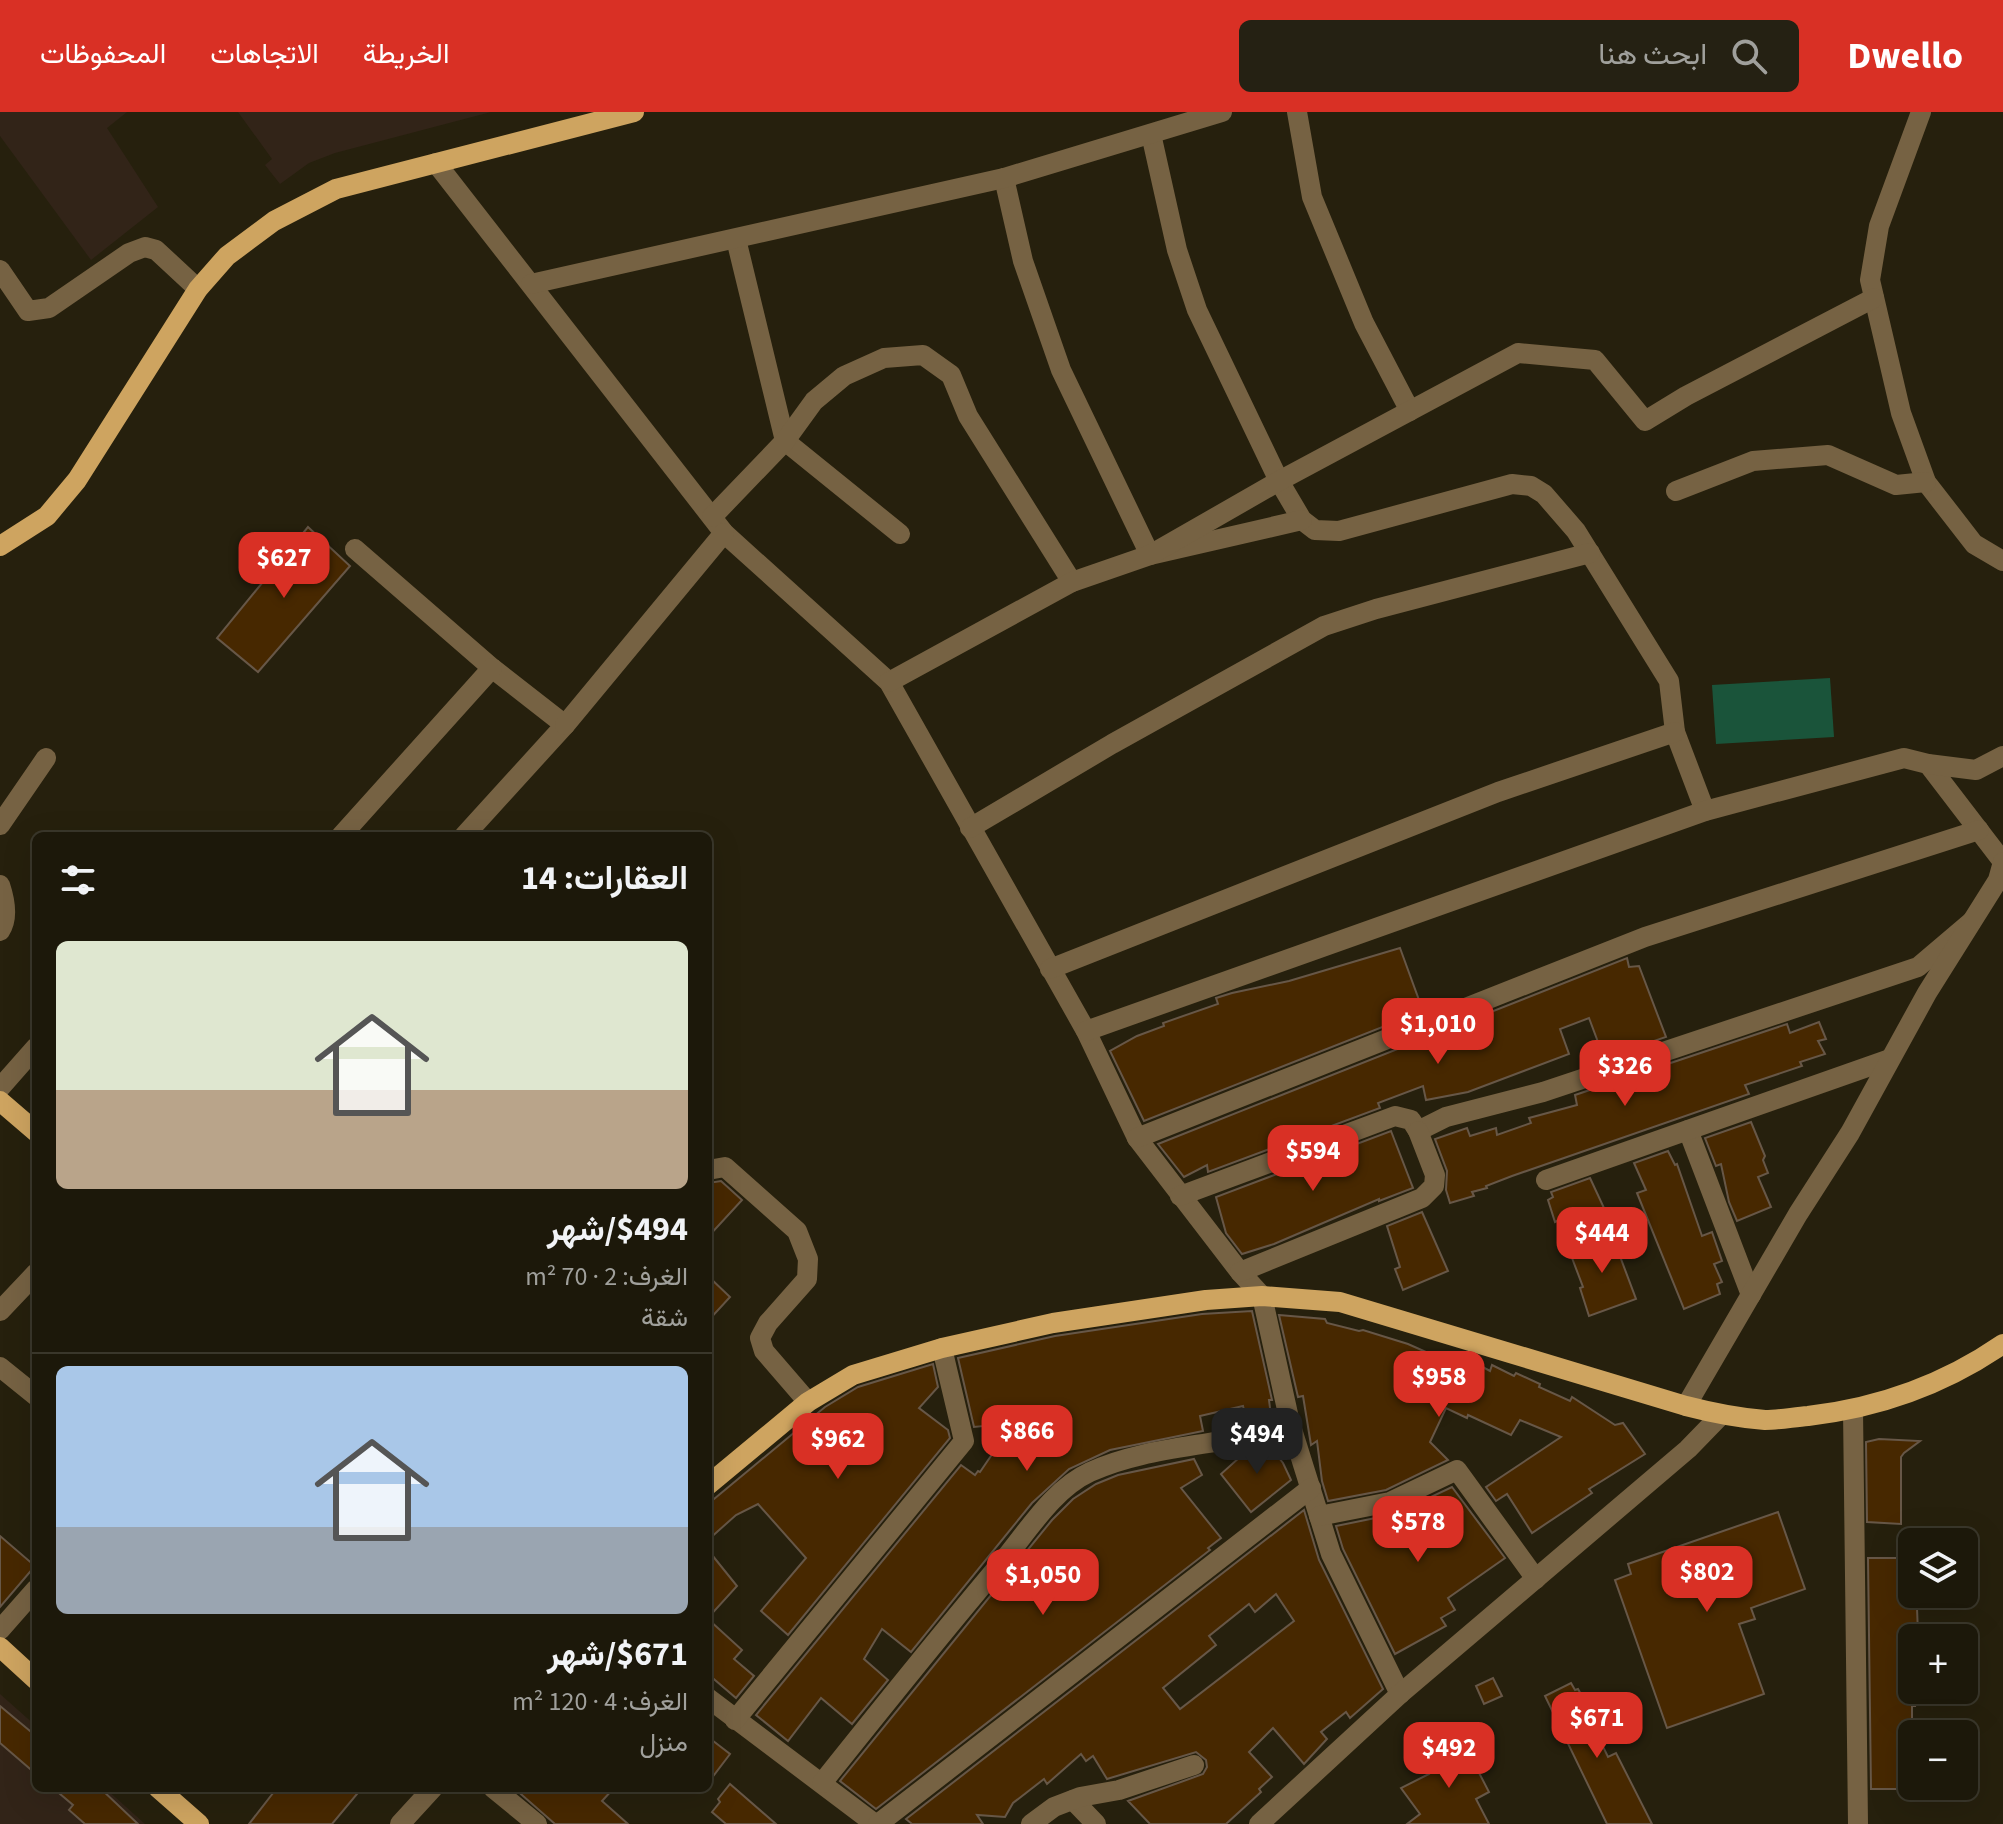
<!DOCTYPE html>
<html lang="ar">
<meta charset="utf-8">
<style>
:root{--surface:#1c180a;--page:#252113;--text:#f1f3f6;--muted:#a0a09c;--line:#3a372b;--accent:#d93025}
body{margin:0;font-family:"Source Sans 3",Vazirmatn,sans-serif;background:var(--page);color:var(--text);direction:rtl;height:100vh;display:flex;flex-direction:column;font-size:30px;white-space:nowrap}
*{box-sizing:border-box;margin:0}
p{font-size:26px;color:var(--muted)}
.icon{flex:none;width:44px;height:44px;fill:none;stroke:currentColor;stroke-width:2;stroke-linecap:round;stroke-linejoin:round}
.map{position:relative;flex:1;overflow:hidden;direction:ltr}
.details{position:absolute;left:32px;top:720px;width:680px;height:960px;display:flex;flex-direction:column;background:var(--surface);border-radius:12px;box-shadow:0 8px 32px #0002,0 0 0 2px var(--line);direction:rtl}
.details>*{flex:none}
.fabs{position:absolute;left:1898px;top:1416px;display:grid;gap:16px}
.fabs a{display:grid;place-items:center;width:80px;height:80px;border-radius:12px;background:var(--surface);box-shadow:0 8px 32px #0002,0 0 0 2px var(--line);font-size:40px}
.price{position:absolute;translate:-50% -68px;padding:0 18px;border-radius:16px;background:var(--accent);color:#fff;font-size:26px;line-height:52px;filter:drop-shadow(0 2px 4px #0008)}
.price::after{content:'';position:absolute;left:50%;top:48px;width:24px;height:18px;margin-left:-12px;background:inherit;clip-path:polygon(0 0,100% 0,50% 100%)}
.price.on{background:#222;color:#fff}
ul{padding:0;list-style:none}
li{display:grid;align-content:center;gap:16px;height:424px;padding:0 24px}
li+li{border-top:2px solid var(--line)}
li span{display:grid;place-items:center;height:248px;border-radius:12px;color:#555}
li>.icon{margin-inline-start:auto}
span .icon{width:144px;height:144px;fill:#fffc;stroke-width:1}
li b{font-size:34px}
h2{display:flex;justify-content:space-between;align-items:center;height:96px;padding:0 24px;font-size:34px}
header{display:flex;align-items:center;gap:48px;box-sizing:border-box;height:112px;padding:0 40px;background:var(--accent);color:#fff}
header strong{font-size:38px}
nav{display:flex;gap:44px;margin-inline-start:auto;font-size:28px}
.search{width:560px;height:72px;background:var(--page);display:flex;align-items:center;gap:20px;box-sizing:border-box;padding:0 28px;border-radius:12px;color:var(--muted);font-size:30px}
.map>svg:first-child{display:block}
</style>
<header>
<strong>Dwello</strong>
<div class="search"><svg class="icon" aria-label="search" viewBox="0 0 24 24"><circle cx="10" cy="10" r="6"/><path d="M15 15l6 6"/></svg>ابحث هنا</div>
<nav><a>الخريطة</a><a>الاتجاهات</a><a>المحفوظات</a></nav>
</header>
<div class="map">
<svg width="2003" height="1712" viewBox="0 0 2003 1712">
<rect width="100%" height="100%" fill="#26200d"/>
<g fill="#322418">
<path d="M 0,0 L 127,0 L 107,16 L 158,95 L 91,148 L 0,24 Z"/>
<path d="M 238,0 L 491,0 L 335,41 L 309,51 L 280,72 L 265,53 L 272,47 Z"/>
<path d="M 0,1582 L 36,1614 L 36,1676 L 105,1676 L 145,1712 L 0,1712 Z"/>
</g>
<path fill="#1a543a" d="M 1830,566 L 1834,625 L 1716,632 L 1712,573 Z"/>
<g fill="#472800" stroke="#675747" stroke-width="2" fill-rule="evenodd">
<path d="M 308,415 L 350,454 L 258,560 L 217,526 Z"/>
<path d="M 1400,836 L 1423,899 L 1144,1009 L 1110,939 L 1137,924 L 1164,914 L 1163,911 L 1218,892 L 1216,886 L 1232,881 L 1289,869 Z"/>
<path d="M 1627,846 L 1629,855 L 1639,854 L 1666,925 L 1604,946 L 1589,906 L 1560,917 L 1569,942 L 1468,980 L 1426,988 L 1423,974 L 1378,991 L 1380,996 L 1208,1060 L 1207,1053 L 1184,1065 L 1158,1032 Z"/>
<path d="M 1819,910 L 1826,927 L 1818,929 L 1825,942 L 1800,950 L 1802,954 L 1745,973 L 1749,982 L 1512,1064 L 1486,1074 L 1487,1076 L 1472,1080 L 1474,1084 L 1450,1091 L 1446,1078 L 1447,1059 L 1435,1027 L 1467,1016 L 1470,1024 L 1496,1016 L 1497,1023 L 1531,1011 L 1529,1006 L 1577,993 L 1575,983 L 1787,912 L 1790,921 Z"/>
<path d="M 1751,1010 L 1765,1044 L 1763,1048 L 1768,1061 L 1758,1065 L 1771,1095 L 1737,1109 L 1729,1090 L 1721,1052 L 1716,1054 L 1705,1026 Z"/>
<path d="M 1391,1019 L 1413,1076 L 1379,1089 L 1379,1087 L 1274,1132 L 1242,1142 L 1226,1121 L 1216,1085 Z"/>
<path d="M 1668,1039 L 1675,1053 L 1677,1052 L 1702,1124 L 1712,1120 L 1722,1149 L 1714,1152 L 1722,1170 L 1717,1172 L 1720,1182 L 1684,1197 L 1637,1081 L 1646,1078 L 1634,1051 Z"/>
<path d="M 1590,1066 L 1604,1096 L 1563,1117 L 1559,1108 L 1555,1110 L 1548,1088 L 1553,1085 L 1551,1080 Z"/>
<path d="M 721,1069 L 742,1088 L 708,1125 L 708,1071 Z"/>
<path d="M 1422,1100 L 1448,1159 L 1403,1178 L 1395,1157 L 1400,1155 L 1387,1114 Z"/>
<path d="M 1612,1123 L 1636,1187 L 1589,1204 L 1580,1176 L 1583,1175 L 1569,1138 L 1571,1135 Z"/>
<path d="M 708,1164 L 730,1185 L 708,1209 Z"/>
<path d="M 1252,1199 L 1272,1288 L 1269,1288 L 1271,1304 L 1247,1310 L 1243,1294 L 1200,1304 L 1203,1319 L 1110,1338 L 1069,1357 L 1032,1391 L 911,1540 L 882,1517 L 864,1547 L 888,1568 L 852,1612 L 821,1586 L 788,1629 L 756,1603 L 961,1353 L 975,1363 L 978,1359 L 980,1360 L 997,1335 L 993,1313 L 974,1315 L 958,1246 L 1055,1224 L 1202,1202 Z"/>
<path d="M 1279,1203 L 1325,1207 L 1327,1211 L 1359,1219 L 1363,1218 L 1408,1232 L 1464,1257 L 1468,1247 L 1490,1259 L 1492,1253 L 1514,1264 L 1516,1261 L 1540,1272 L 1539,1275 L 1570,1289 L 1572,1285 L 1615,1313 L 1623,1311 L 1645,1342 L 1589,1377 L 1592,1381 L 1532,1421 L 1507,1382 L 1496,1389 L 1486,1375 L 1561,1325 L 1520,1308 L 1511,1323 L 1468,1303 L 1467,1306 L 1446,1296 L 1430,1330 L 1448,1348 L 1386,1378 L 1328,1389 L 1322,1369 L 1317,1329 L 1311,1333 L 1303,1284 L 1298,1285 Z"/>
<path d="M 933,1252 L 938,1275 L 919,1296 L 948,1318 L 950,1326 L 788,1523 L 761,1499 L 806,1446 L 758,1392 L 736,1403 L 708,1428 L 708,1392 L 825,1295 L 858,1275 Z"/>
<path d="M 1879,1327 L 1920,1329 L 1904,1341 L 1901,1345 L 1901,1412 L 1867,1410 L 1866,1330 Z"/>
<path d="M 1268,1332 L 1283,1351 L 1291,1368 L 1251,1400 L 1221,1362 L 1250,1336 Z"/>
<path d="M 1194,1347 L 1202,1363 L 1181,1376 L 1221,1426 L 1208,1436 L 1210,1438 L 876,1697 L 840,1669 L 1052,1408 L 1073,1387 L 1096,1372 L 1118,1363 Z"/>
<path d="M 1452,1375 L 1505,1446 L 1448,1486 L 1455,1498 L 1441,1506 L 1446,1514 L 1395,1542 L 1343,1437 L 1336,1414 L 1395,1402 Z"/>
<path d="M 1304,1398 L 1319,1448 L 1383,1577 L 1350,1606 L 1346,1600 L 1321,1620 L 1327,1627 L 1304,1652 L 1273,1616 L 1249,1640 L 1272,1665 L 1259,1677 L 1261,1680 L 1226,1712 L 1150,1712 L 1128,1689 L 1203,1662 L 1207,1655 L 1206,1648 L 1196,1640 L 1107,1667 L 1093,1644 L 1086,1649 L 1081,1642 L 1047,1672 L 1044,1667 L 1013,1691 L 1005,1705 L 977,1703 L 983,1712 L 912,1712 L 906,1707 ZM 1276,1482 L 1294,1509 L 1180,1597 L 1163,1576 L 1216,1533 L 1209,1524 L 1249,1492 L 1255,1500 Z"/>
<path d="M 1778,1400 L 1805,1477 L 1751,1496 L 1755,1507 L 1739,1512 L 1764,1582 L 1667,1616 L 1615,1468 L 1631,1462 L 1628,1452 Z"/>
<path d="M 0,1424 L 35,1454 L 0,1495 Z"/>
<path d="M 708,1438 L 737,1474 L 708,1506 Z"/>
<path d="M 1868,1446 L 1912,1446 L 1912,1495 L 1917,1496 L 1918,1522 L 1904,1521 L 1902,1556 L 1912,1557 L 1915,1594 L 1912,1594 L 1912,1656 L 1901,1656 L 1901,1677 L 1871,1677 Z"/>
<path d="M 708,1507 L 742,1538 L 734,1547 L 754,1564 L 736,1586 L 708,1562 Z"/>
<path d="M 1493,1566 L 1502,1584 L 1484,1592 L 1476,1574 Z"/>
<path d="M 1571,1571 L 1575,1578 L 1578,1577 L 1599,1614 L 1594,1616 L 1608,1645 L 1616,1641 L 1652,1712 L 1607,1712 L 1545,1584 Z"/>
<path d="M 0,1594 L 36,1624 L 36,1662 L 0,1631 Z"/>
<path d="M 708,1625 L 730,1642 L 708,1671 Z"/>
<path d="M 1463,1630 L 1489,1680 L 1476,1687 L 1489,1712 L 1407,1712 L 1420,1702 L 1401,1676 L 1429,1662 L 1423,1650 Z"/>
<path d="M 730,1672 L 776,1712 L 726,1712 L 712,1700 L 720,1690 L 718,1687 Z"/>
<path d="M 53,1676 L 100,1676 L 138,1712 L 85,1712 L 69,1698 L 73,1693 Z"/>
<path d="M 277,1676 L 362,1676 L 332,1712 L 249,1712 Z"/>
<path d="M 514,1676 L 614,1676 L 602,1689 L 628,1712 L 555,1712 Z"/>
</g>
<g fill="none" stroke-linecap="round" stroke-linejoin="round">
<g stroke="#766243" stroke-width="20">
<path d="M 1297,0 L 1312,85 L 1364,211 L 1410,299"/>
<path d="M 1921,0 L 1879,114 L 1870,168 L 1901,301 L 1926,370 L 1974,432 L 2003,449"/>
<path d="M 1151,22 L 1177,138 L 1197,198 L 1279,369 L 1302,408 L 1315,418 L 1339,419 L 1512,372 L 1531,374 L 1544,382 L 1576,419 L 1669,569 L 1675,620 L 1705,699"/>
<path d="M 436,51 L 724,421 L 889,570 L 1086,919 L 1137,1026 L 1240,1160 L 1262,1184 L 1290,1311 L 1331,1442 L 1400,1582"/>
<path d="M 1004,66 L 1023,149 L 1061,258 L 1150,443 L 1302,408"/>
<path d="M 736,127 L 785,329 L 900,422"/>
<path d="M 0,158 L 28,199 L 49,196 L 129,141 L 145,135 L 156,138 L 198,177"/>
<path d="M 531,172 L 1004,66 L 1222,0"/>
<path d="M 1676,379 L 1753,349 L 1828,343 L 1896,373 L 1926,370"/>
<path d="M 712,405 L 785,329 L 814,289 L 844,264 L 884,246 L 923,243 L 951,263 L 968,304 L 1072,470"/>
<path d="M 355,437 L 492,556 L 565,613 L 464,724"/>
<path d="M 889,570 L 1072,470 L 1150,443 L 1279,369 L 1518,241 L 1595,248 L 1645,309 L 1686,284 L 1874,186"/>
<path d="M 565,613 L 724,421"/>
<path d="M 1928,652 L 2003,750"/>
<path d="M 0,713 L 46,646"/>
<path d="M 970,716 L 1112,632 L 1324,514 L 1376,497 L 1590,441"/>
<path d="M 341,724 L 492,556"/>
<path d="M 0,773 C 5,788 9,806 0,819"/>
<path d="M 1050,857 L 1498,680 L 1675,620"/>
<path d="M 1086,919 L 1705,699 L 1904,646 L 1928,652 L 1976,658 L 2003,644"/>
<path d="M 0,976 L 36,935"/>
<path d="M 1688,1018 L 1751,1183"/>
<path d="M 1137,1026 L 1645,825 L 1979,718"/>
<path d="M 708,1058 L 725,1055 L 797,1119 L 808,1147 L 807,1167 L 768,1211 L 760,1226 L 764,1239 L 808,1290"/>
<path d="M 1546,1068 L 1890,947"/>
<path d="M 1180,1084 L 1395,1004 L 1411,1008 L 1418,1019 L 1446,1005 L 1543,980 L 1918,855 L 1971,810"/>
<path d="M 1240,1160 L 1422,1086 L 1434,1074 L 1435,1063 L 1418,1019"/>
<path d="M 0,1199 L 36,1161"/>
<path d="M 0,1255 L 36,1284"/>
<path d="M 1686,1294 L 1798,1102 L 1850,1021 L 1927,881 L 1998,768 L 2003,750"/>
<path d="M 1853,1298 L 1858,1712"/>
<path d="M 1319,1404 L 1390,1390 L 1457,1358 L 1536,1467"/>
<path d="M 0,1518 L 36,1477"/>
<path d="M 708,1586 L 875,1712"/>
<path d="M 735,1608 L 964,1329 L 942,1236"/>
<path d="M 822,1671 C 881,1597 941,1522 1002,1450 C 1028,1419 1053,1377 1090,1360 C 1153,1331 1226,1336 1290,1311"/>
<path d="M 493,1676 L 537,1712"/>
<path d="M 1073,1688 L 1096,1712"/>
<path d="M 400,1712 L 433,1676"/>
<path d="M 878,1712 L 1311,1376"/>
<path d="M 1031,1712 L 1054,1695 L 1080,1685 L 1119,1678 L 1194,1653"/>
<path d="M 1259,1712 L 1400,1582 L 1688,1337 L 1721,1303"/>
</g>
<g stroke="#cea460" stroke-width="20">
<path d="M 0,434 L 47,404 L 77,368 L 198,177 L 227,144 L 274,109 L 336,77 L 634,0"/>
<path d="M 0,989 L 36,1020"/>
<path d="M 708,1373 L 808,1290 L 853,1263 L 942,1236 L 1053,1211 L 1206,1188 L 1262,1184 L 1340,1190 L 1686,1294 C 1713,1301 1738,1306 1765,1308 C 1779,1308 1794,1305 1808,1304 C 1878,1296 1945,1272 2003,1232"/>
<path d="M 0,1535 L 36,1568"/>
<path d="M 158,1676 L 199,1712"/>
</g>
</g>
</svg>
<div class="fabs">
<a><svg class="icon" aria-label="layers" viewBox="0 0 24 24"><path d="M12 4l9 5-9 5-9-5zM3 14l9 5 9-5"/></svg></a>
<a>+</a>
<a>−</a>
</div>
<b class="price" style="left:284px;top:488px">$627</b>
<b class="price" style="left:1438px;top:954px">$1,010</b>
<b class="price" style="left:1625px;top:996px">$326</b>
<b class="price" style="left:1313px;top:1081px">$594</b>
<b class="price" style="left:1602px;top:1163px">$444</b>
<b class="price" style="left:1439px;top:1307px">$958</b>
<b class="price" style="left:1027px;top:1361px">$866</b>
<b class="price on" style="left:1257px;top:1364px">$494</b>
<b class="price" style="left:838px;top:1369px">$962</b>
<b class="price" style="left:1418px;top:1452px">$578</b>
<b class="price" style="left:1707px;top:1502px">$802</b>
<b class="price" style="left:1043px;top:1505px">$1,050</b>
<b class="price" style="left:1597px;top:1648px">$671</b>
<b class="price" style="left:1449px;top:1678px">$492</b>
<section class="details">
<h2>العقارات: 14<svg class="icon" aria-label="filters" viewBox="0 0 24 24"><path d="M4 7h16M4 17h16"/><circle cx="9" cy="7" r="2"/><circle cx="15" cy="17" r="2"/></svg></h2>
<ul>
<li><span style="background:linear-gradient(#dfe7d0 60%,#b9a48a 0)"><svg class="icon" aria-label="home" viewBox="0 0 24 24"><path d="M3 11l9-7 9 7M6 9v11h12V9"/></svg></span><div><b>$494/شهر</b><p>الغرف: 2 · 70 m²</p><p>شقة</p></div></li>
<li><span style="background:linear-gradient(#a9c7e8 65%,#9aa5b1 0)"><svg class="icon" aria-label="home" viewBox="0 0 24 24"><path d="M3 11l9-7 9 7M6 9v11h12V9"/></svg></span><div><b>$671/شهر</b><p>الغرف: 4 · 120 m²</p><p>منزل</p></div></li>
</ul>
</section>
</div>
